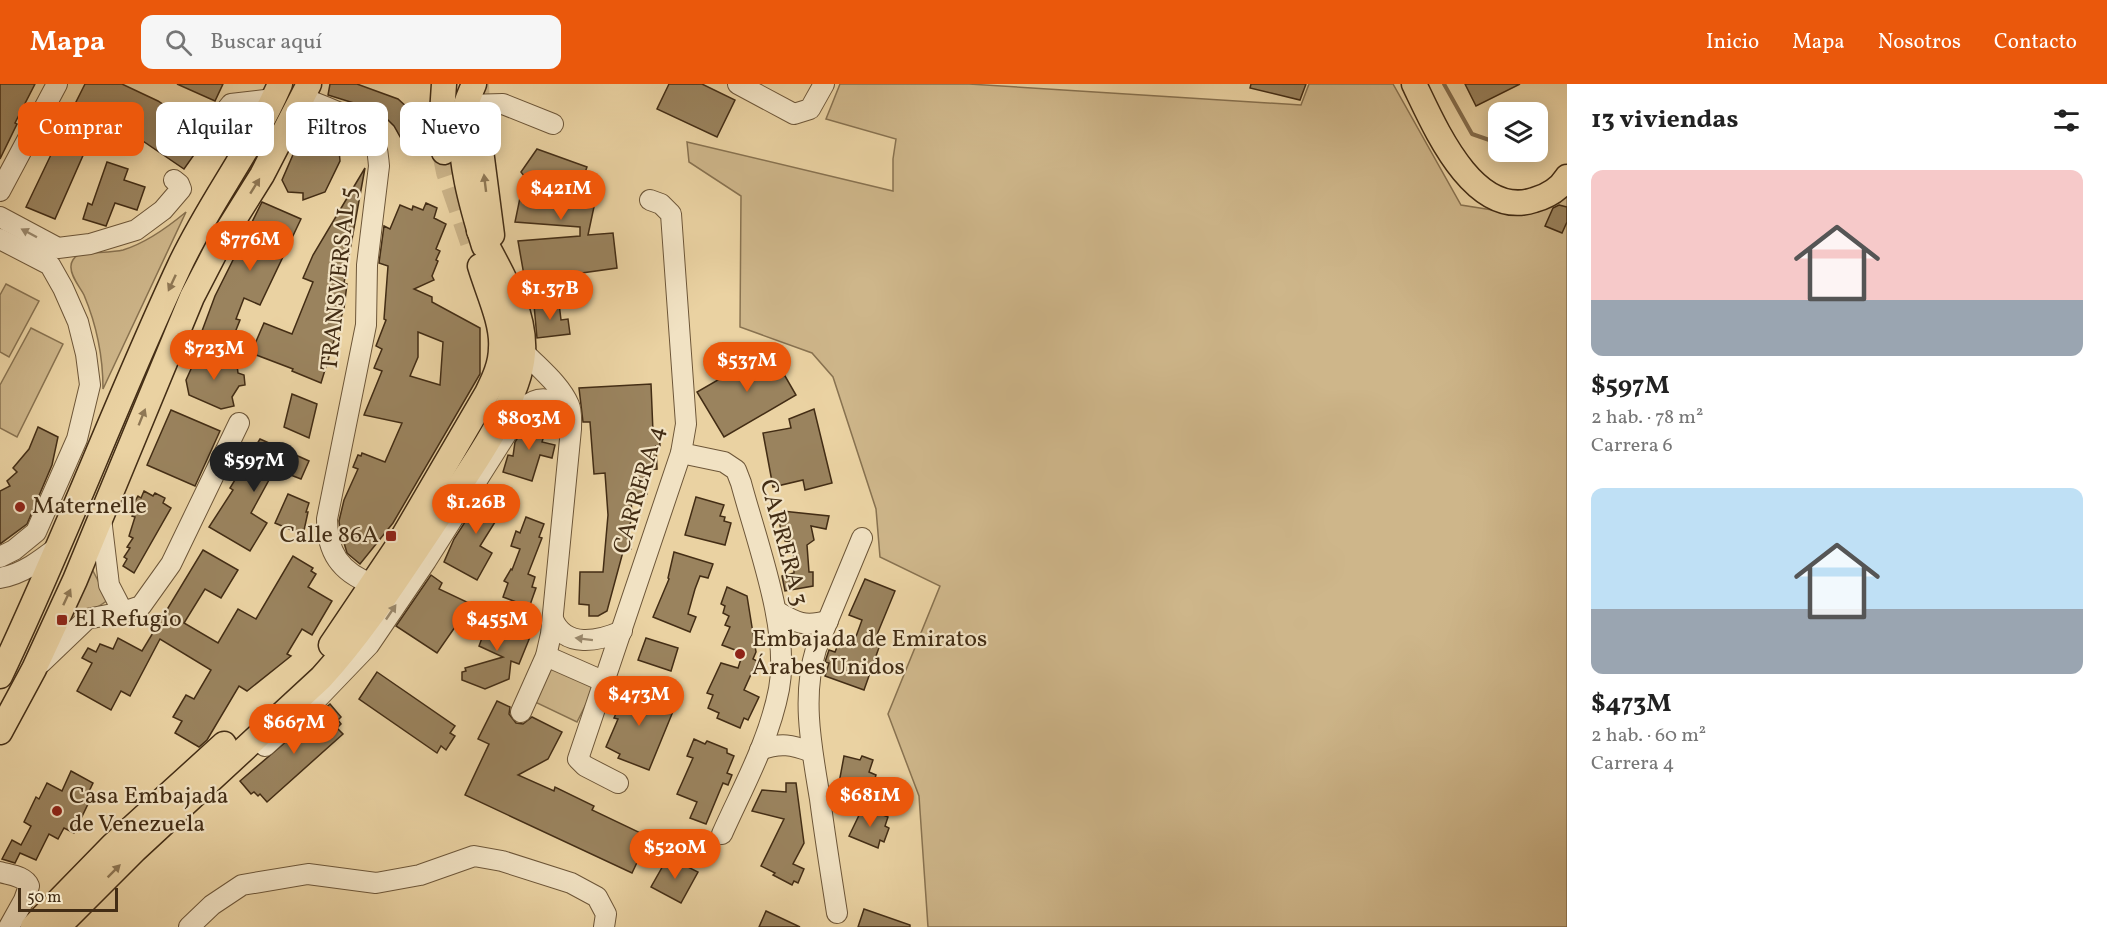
<!DOCTYPE html>
<html lang="es">
<meta charset="utf-8">
<style>
:root{--surface:#fff;--page:#f6f6f6;--text:#222;--muted:#767676;--accent:#ea580c}
body{margin:0;font-family:Vollkorn,serif;background:var(--page);color:var(--text);height:100vh;display:flex;flex-direction:column;font-size:22px;white-space:nowrap}
*{box-sizing:border-box;margin:0}
p{font-size:20px;color:var(--muted)}
.icon{flex:none;width:33px;height:33px;fill:none;stroke:currentColor;stroke-width:2;stroke-linecap:round;stroke-linejoin:round}
.map{position:relative;flex:1;overflow:hidden}
.sheet{display:flex;flex-direction:column;background:var(--surface);width:540px}
.sheet>*{flex:none}
.top-card{position:absolute;left:18px;top:18px;width:570px;height:54px;display:flex;gap:12px}
.tools{position:absolute;left:1488px;top:18px;display:grid;gap:12px}
.tools a{display:grid;place-items:center;width:60px;height:60px;border-radius:12px;background:var(--surface);box-shadow:0 3px 15px #0003;font-size:30px}
.scale{position:absolute;left:18px;bottom:15px;width:100px;box-sizing:border-box;padding-left:6px;border:3px solid #432d15;border-top:0;font-size:16px;line-height:21px;white-space:nowrap;color:#432d15;-webkit-text-stroke:4px #f1e2c3;paint-order:stroke}
.price{position:absolute;translate:-50% -51px;padding:0 14px;border-radius:21px;background:var(--accent);color:#fff;font-size:20px;line-height:39px;filter:drop-shadow(0 2px 3px #0008)}
.price::after{content:'';position:absolute;left:50%;top:36px;width:18px;height:14px;margin-left:-9px;background:inherit;clip-path:polygon(0 0,100% 0,50% 100%)}
.price.current{background:#222;color:#fff}
ul{padding:0;list-style:none}
li{display:grid;align-content:center;gap:12px;height:318px;padding:0 24px}
li span{display:grid;place-items:center;height:186px;border-radius:12px;color:#555}
li>.icon{margin-inline-start:auto}
span .icon{width:108px;height:108px;fill:#fffc;stroke-width:1}
li b{font-size:26px}
h2{display:flex;justify-content:space-between;align-items:center;height:72px;padding:0 24px;font-size:26px}
.tag{padding:0 21px;border-radius:12px;background:var(--surface);box-shadow:0 3px 15px #0003;font-size:21px;line-height:54px}
.tag.current{background:var(--accent);color:#fff}
header{display:flex;align-items:center;gap:36px;box-sizing:border-box;height:84px;padding:0 30px;background:var(--accent);color:#fff}
header strong{font-size:28px}
nav{display:flex;gap:33px;margin-inline-start:auto;font-size:21px}
.search{width:420px;height:54px;background:var(--page);display:flex;align-items:center;gap:15px;box-sizing:border-box;padding:0 21px;border-radius:12px;color:var(--muted);font-size:22px}
main{display:flex;flex:1;min-height:0}
.map>svg:first-child{display:block}
</style>
<header>
<strong>Mapa</strong>
<div class="search"><svg class="icon" aria-label="search" viewBox="0 0 24 24"><circle cx="10" cy="10" r="6"/><path d="M15 15l6 6"/></svg>Buscar aquí</div>
<nav><a>Inicio</a><a>Mapa</a><a>Nosotros</a><a>Contacto</a></nav>
</header>
<main>
<div class="map">
<svg width="1567" height="843" viewBox="0 0 1567 843">
<rect width="100%" height="100%" fill="#ead2a2"/>
<filter id="stains"><feTurbulence type="fractalNoise" baseFrequency=".00333" numOctaves="4"/><feColorMatrix values="0 0 0 0 .2 0 0 0 0 .09 0 0 0 0 .02 0 0 0 .5 -.17"/></filter>
<radialGradient id="worn" r=".72"><stop offset=".6" stop-color="#630" stop-opacity="0"/><stop offset="1" stop-color="#630" stop-opacity=".3"/></radialGradient>
<g fill="#ceb68a" stroke="#887250" stroke-width="1.5">
<path d="M 840,0 L 969,0 L 1301,21 L 1309,0 L 1393,0 L 1461,121 L 1524,131 L 1567,108 L 1567,843 L 928,843 L 919,712 L 888,630 L 940,502 L 880,473 L 876,425 L 833,293 L 812,269 L 740,243 L 741,112 L 689,78 L 687,58 L 893,107 L 893,75 L 896,55 L 826,35 Z"/>
<path d="M 186,128 L 103,305 C 103,272 97,242 84,211 C 80,203 70,192 71,182 C 71,178 74,173 78,171 C 84,168 112,169 123,166 C 146,159 168,143 186,128 Z"/>
<path d="M 6,200 L 39,217 L 9,273 L 0,268 L 0,211 Z"/>
<path d="M 31,244 L 63,260 L 17,353 L 0,344 L 0,301 Z"/>
<path d="M 92,485 L 108,516 L 65,545 Z"/>
<path d="M 552,583 L 594,604 L 577,638 L 535,618 Z"/>
</g>
<g fill="none" stroke-linecap="round" stroke-linejoin="round">
<path stroke="#856e4d" stroke-width="4" d="M 1444,0 L 1472,50 L 1498,59"/>
</g>
<g fill="#9a835e" stroke="#432d15" stroke-width="1.5" fill-rule="evenodd">
<path d="M 0,0 L 35,0 L 15,39 L 17,40 L 0,75 Z"/>
<path d="M 85,0 L 122,0 L 158,17 L 208,51 L 184,85 L 115,38 L 120,25 L 108,20 L 102,32 L 75,20 Z"/>
<path d="M 177,0 L 223,0 L 215,17 Z"/>
<path d="M 330,0 L 357,0 L 398,15 L 409,25 L 415,24 L 425,28 L 420,42 L 427,59 L 407,65 L 394,42 L 387,35 L 373,25 L 328,11 Z"/>
<path d="M 669,0 L 702,0 L 735,16 L 717,53 L 657,25 Z"/>
<path d="M 1251,0 L 1306,0 L 1300,16 L 1250,4 Z"/>
<path d="M 1465,0 L 1520,0 L 1476,22 Z"/>
<path d="M 64,38 L 92,51 L 55,135 L 26,123 L 59,54 Z"/>
<path d="M 321,47 L 323,57 L 338,54 L 340,77 L 325,108 L 303,116 L 303,109 L 288,108 L 282,96 L 302,50 Z"/>
<path d="M 537,65 L 587,83 L 582,97 L 598,104 L 588,151 L 613,149 L 617,184 L 525,197 L 518,157 L 580,152 L 580,143 L 515,138 L 521,109 L 537,109 L 521,88 Z"/>
<path d="M 107,78 L 128,85 L 124,96 L 145,103 L 137,126 L 115,119 L 106,142 L 83,135 L 88,119 L 92,121 Z"/>
<path d="M 365,84 L 344,199 L 347,200 L 344,224 L 321,299 L 292,287 L 293,285 L 251,269 L 264,239 L 292,250 L 313,198 L 303,194 L 313,171 Z"/>
<path d="M 262,118 L 301,135 L 260,221 L 244,214 L 236,235 L 240,236 L 228,266 L 199,255 L 215,212 Z"/>
<path d="M 426,119 L 437,124 L 434,134 L 446,140 L 436,165 L 440,167 L 436,176 L 438,177 L 432,192 L 434,196 L 414,205 L 432,213 L 432,218 L 480,244 L 480,290 L 393,439 L 360,480 L 347,469 L 340,445 L 339,437 L 344,416 L 358,385 L 353,383 L 358,371 L 361,372 L 362,369 L 385,378 L 402,339 L 364,331 L 382,287 L 374,284 L 382,265 L 376,262 L 386,236 L 384,235 L 388,182 L 379,179 L 384,142 L 390,145 L 400,121 L 412,126 L 413,122 L 423,126 ZM 418,248 L 443,258 L 440,301 L 410,292 L 418,273 Z"/>
<path d="M 1559,121 L 1567,123 L 1567,138 L 1562,149 L 1545,142 L 1553,124 Z"/>
<path d="M 559,219 L 561,236 L 568,235 L 570,250 L 537,254 L 534,221 Z"/>
<path d="M 770,266 L 796,311 L 724,353 L 697,308 Z"/>
<path d="M 227,270 L 224,277 L 237,281 L 238,289 L 244,291 L 245,301 L 239,302 L 232,313 L 234,322 L 221,325 L 189,311 L 186,296 L 196,274 Z"/>
<path d="M 651,300 L 653,348 L 659,347 L 660,362 L 656,362 L 657,385 L 644,386 L 647,410 L 631,411 L 632,434 L 626,453 L 631,455 L 631,465 L 624,464 L 607,527 L 598,532 L 589,532 L 589,521 L 579,520 L 580,488 L 603,488 L 608,431 L 605,389 L 594,390 L 590,338 L 583,338 L 579,304 Z"/>
<path d="M 292,310 L 317,320 L 309,354 L 284,343 Z"/>
<path d="M 814,325 L 832,399 L 805,406 L 803,396 L 773,403 L 763,349 L 791,344 L 789,335 Z"/>
<path d="M 171,326 L 220,347 L 195,402 L 147,381 Z"/>
<path d="M 532,332 L 535,339 L 547,342 L 542,358 L 555,361 L 552,374 L 540,371 L 532,397 L 503,388 L 508,371 L 513,372 L 515,358 Z"/>
<path d="M 38,343 L 58,353 L 52,381 L 27,440 L 0,460 L 0,407 L 10,402 L 7,397 L 17,388 L 13,384 L 29,365 Z"/>
<path d="M 260,355 L 309,377 L 301,395 L 275,385 L 251,429 L 267,439 L 250,467 L 209,443 L 233,406 L 230,404 Z"/>
<path d="M 489,401 L 510,414 L 480,462 L 492,469 L 477,496 L 444,478 L 454,455 Z"/>
<path d="M 144,407 L 153,412 L 155,409 L 165,414 L 163,419 L 171,424 L 134,489 L 123,482 L 127,475 L 124,473 L 130,464 L 127,463 L 133,454 L 129,452 L 135,433 L 132,432 L 136,425 L 132,422 L 138,412 L 141,414 Z"/>
<path d="M 288,410 L 309,419 L 306,428 L 308,428 L 303,451 L 275,439 Z"/>
<path d="M 696,413 L 724,421 L 720,432 L 725,433 L 724,437 L 731,439 L 725,461 L 685,451 Z"/>
<path d="M 782,427 L 829,432 L 826,445 L 811,442 L 814,456 L 807,461 L 809,488 L 813,488 L 813,502 L 785,507 L 782,492 L 794,489 L 793,458 L 785,457 L 780,442 Z"/>
<path d="M 526,433 L 544,440 L 539,453 L 542,454 L 528,490 L 535,493 L 532,503 L 536,504 L 530,521 L 525,519 L 524,521 L 503,513 L 508,499 L 504,497 L 511,485 L 512,486 L 520,465 L 511,462 L 516,447 L 520,449 Z"/>
<path d="M 203,466 L 238,486 L 221,514 L 205,505 L 184,539 L 218,559 L 238,525 L 256,535 L 293,472 L 313,484 L 311,487 L 316,490 L 308,503 L 332,517 L 312,551 L 302,545 L 287,570 L 291,572 L 247,607 L 239,602 L 207,656 L 199,663 L 175,649 L 182,637 L 173,633 L 186,611 L 194,615 L 211,586 L 160,555 L 130,612 L 121,607 L 111,626 L 77,607 L 92,579 L 82,574 L 88,564 L 96,568 L 100,560 L 113,565 L 118,554 L 142,567 Z"/>
<path d="M 674,468 L 713,480 L 708,494 L 700,492 L 695,505 L 688,530 L 696,533 L 690,548 L 653,533 L 669,495 L 668,494 Z"/>
<path d="M 431,491 L 442,499 L 439,505 L 471,520 L 437,569 L 396,542 Z"/>
<path d="M 865,495 L 895,507 L 876,553 L 882,555 L 864,606 L 825,592 L 829,579 L 825,578 L 829,566 L 835,568 L 841,553 L 854,558 L 862,536 L 849,531 Z"/>
<path d="M 727,503 L 747,512 L 756,568 L 753,575 L 757,577 L 744,606 L 759,613 L 748,636 L 744,634 L 740,644 L 717,634 L 719,629 L 708,624 L 713,611 L 707,609 L 721,579 L 738,584 L 743,569 L 722,561 L 730,543 L 725,541 L 729,532 L 723,529 L 725,522 L 721,520 Z"/>
<path d="M 489,528 L 524,545 L 523,550 L 530,553 L 519,580 L 511,577 L 509,595 L 485,605 L 462,596 L 462,588 L 466,587 L 465,584 L 503,573 L 479,562 L 482,554 L 479,553 L 486,539 L 484,538 Z"/>
<path d="M 646,554 L 678,564 L 671,587 L 638,576 Z"/>
<path d="M 377,588 L 455,642 L 450,649 L 455,652 L 446,666 L 441,662 L 437,669 L 359,615 Z"/>
<path d="M 632,595 L 648,604 L 645,612 L 674,625 L 649,686 L 618,674 L 620,670 L 606,663 L 618,635 L 614,634 Z"/>
<path d="M 497,617 L 510,623 L 509,630 L 516,639 L 523,640 L 532,633 L 562,648 L 548,675 L 518,691 L 554,707 L 555,703 L 594,722 L 592,726 L 649,753 L 632,789 L 465,711 L 489,660 L 478,655 Z"/>
<path d="M 330,620 L 341,633 L 338,636 L 341,640 L 337,644 L 343,650 L 267,718 L 260,710 L 258,712 L 254,708 L 251,710 L 240,697 Z"/>
<path d="M 694,655 L 705,660 L 707,657 L 727,665 L 727,669 L 734,672 L 727,689 L 732,691 L 728,701 L 723,699 L 706,740 L 690,734 L 697,718 L 677,710 L 693,674 L 687,672 Z"/>
<path d="M 844,672 L 860,676 L 862,672 L 873,676 L 869,688 L 876,691 L 871,708 L 839,699 Z"/>
<path d="M 71,687 L 93,699 L 84,718 L 88,720 L 74,749 L 64,744 L 58,755 L 49,750 L 36,776 L 20,769 L 15,779 L 2,775 L 12,756 L 21,761 L 31,742 L 24,738 L 36,713 L 39,715 L 47,699 L 62,707 Z"/>
<path d="M 786,699 L 796,699 L 804,759 L 793,780 L 804,785 L 798,799 L 794,797 L 792,801 L 773,791 L 775,789 L 761,782 L 784,735 L 752,727 L 762,706 L 786,708 Z"/>
<path d="M 863,723 L 888,733 L 885,742 L 889,744 L 884,758 L 880,756 L 878,764 L 849,752 Z"/>
<path d="M 668,773 L 698,788 L 681,819 L 651,803 Z"/>
<path d="M 864,825 L 910,841 L 910,843 L 858,843 Z"/>
<path d="M 766,827 L 800,843 L 759,843 Z"/>
</g>
<g fill="none" stroke-linecap="round" stroke-linejoin="round">
<g stroke="#c9b186" stroke-width="24" stroke-dasharray="24 12" stroke-linecap="butt">
<path d="M 477,0 L 479,51"/>
<path d="M 444,68 L 448,88 L 472,158"/>
</g>
<defs>
<g id="minor">
<path d="M 738,0 L 794,30 L 810,25 L 824,0"/>
<path d="M 303,14 C 322,22 364,35 373,54 C 378,62 378,73 379,82 L 367,181 L 366,241 L 327,435 C 327,468 340,488 372,500"/>
<path d="M 466,21 L 503,20 L 553,40"/>
<path d="M 246,68 L 223,30 L 231,20 L 273,15"/>
<path d="M 0,107 L 57,0"/>
<path d="M 0,133 L 58,164 L 90,160 L 136,146 L 163,126 L 181,105 L 179,100 L 174,96"/>
<path d="M 0,155 L 50,181 L 63,204 L 78,238 L 86,270 L 90,301 L 77,355 L 36,448 L 14,466 L 0,473"/>
<path d="M 681,369 L 724,378 L 736,386 L 741,399 C 757,459 790,545 779,605 C 769,657 743,703 722,750"/>
<path d="M 101,434 L 109,501 L 123,528"/>
<path d="M 0,494 C 23,490 41,476 59,462"/>
<path d="M 776,527 C 797,539 804,543 828,537"/>
<path d="M 553,535 C 565,565 599,557 622,547"/>
<path d="M 546,572 L 605,598"/>
<path d="M 41,579 L 87,535 L 123,528 L 141,522 L 171,480 L 239,339"/>
<path d="M 521,628 L 546,572 L 551,550 L 571,345 C 571,337 572,328 569,321 C 560,300 539,284 524,268"/>
<path d="M 265,662 L 320,612 L 369,561 L 426,477 L 522,325 C 538,310 554,314 570,327"/>
<path d="M 760,666 C 781,658 792,661 812,668"/>
<path d="M 618,699 L 585,682 L 578,675 L 681,369 L 686,340 L 671,130 L 661,120 L 650,116"/>
<path d="M 0,788 C 10,791 25,792 29,802 L 24,816 L 9,843"/>
<path d="M 837,829 C 831,791 825,753 820,715 C 812,666 801,614 816,565 L 862,454"/>
<path d="M 189,843 L 212,821 L 242,801 L 308,790 L 376,799 L 420,791 L 474,772 L 502,777 L 571,799 L 597,813 L 606,830 L 604,843"/>
</g>
<g id="major">
<path d="M 444,0 L 441,45 L 444,68"/>
<path d="M 474,0 C 470,10 465,20 463,31 C 456,69 473,126 484,162"/>
<path d="M 1414,0 C 1434,41 1473,136 1534,116 C 1548,112 1559,106 1567,93"/>
<path d="M 479,51 L 492,151"/>
<path d="M 331,561 L 397,463 L 487,309 C 494,295 501,280 501,264 C 503,239 487,206 480,182"/>
<path d="M 0,592 C 64,458 116,318 179,183 C 208,120 252,65 280,0"/>
<path d="M 0,648 L 34,585 L 75,496 L 192,213 L 222,155 L 262,91 L 309,0"/>
<path d="M 33,843 L 113,761 L 224,660"/>
<path d="M 58,843 L 135,766 L 321,594 C 363,548 396,496 431,444 C 460,400 520,321 523,269 C 526,226 498,183 479,147"/>
</g>
</defs>
<use href="#minor" stroke="#6d5638" stroke-width="22"/>
<use href="#major" stroke="#432d15" stroke-width="27"/>
<use href="#minor" stroke="#f1e2c3" stroke-width="20"/>
<use href="#major" stroke="#ead2a2" stroke-width="24"/>
</g>
<defs><path id="oneway-solid" d="M-6-.8H1V-3.2L6.5 0L1 3.2V.8H-6Z" transform="scale(1.5)"/></defs>
<g fill="#8e7754">
<use href="#oneway-solid" transform="translate(485 99) rotate(-97)"/>
<use href="#oneway-solid" transform="translate(255 102) rotate(-58)"/>
<use href="#oneway-solid" transform="translate(172 199) rotate(115)"/>
<use href="#oneway-solid" transform="translate(142 333) rotate(-68)"/>
<use href="#oneway-solid" transform="translate(67 513) rotate(-65)"/>
<use href="#oneway-solid" transform="translate(114 787) rotate(-45)"/>
</g>
<g fill="#9a886c">
<use href="#oneway-solid" transform="translate(29 149) rotate(-152)"/>
<use href="#oneway-solid" transform="translate(391 528) rotate(-56)"/>
<use href="#oneway-solid" transform="translate(584 555) rotate(-173)"/>
</g>
<g fill="#8f2418" stroke="#f1e2c3" stroke-width="2">
<circle cx="20" cy="423" r="6"/>
<rect x="385" y="446" width="12" height="12" rx="3"/>
<rect x="56" y="530" width="12" height="12" rx="3"/>
<circle cx="740" cy="570" r="6"/>
<circle cx="57" cy="727" r="6"/>
</g>
<g text-anchor="middle" dominant-baseline="central" stroke-width="4.5" stroke-linejoin="round" paint-order="stroke">
<g font-size="24" fill="#432d15" stroke="#f1e2c3">
<text transform="translate(340 195) rotate(-84)">TRANSVERSAL 5</text>
<text transform="translate(640 406) rotate(-74)">CARRERA 4</text>
<text transform="translate(783 459) rotate(75)">CARRERA 3</text>
</g>
<g font-size="24" fill="#432d15" stroke="#f1e2c3" text-anchor="start">
<text x="32" y="423">Maternelle</text>
<text x="379" y="452" text-anchor="end">Calle 86A</text>
<text x="74" y="536">El Refugio</text>
<text x="752" y="556">Embajada de Emiratos<tspan x="752" dy="28">Árabes Unidos</tspan></text>
<text x="69" y="713">Casa Embajada<tspan x="69" dy="28">de Venezuela</tspan></text>
</g>
</g>
<rect width="100%" height="100%" filter="url(#stains)"/>
<rect width="100%" height="100%" fill="url(#worn)"/>
</svg>
<div class="tools">
<a><svg class="icon" aria-label="layers" viewBox="0 0 24 24"><path d="M12 4l9 5-9 5-9-5zM3 14l9 5 9-5"/></svg></a>
</div>
<div class="scale">50 m</div>
<b class="price" style="left:561px;top:137px">$421M</b>
<b class="price" style="left:250px;top:188px">$776M</b>
<b class="price" style="left:550px;top:237px">$1.37B</b>
<b class="price" style="left:214px;top:297px">$723M</b>
<b class="price" style="left:747px;top:309px">$537M</b>
<b class="price" style="left:529px;top:367px">$803M</b>
<b class="price current" style="left:254px;top:409px">$597M</b>
<b class="price" style="left:476px;top:451px">$1.26B</b>
<b class="price" style="left:497px;top:568px">$455M</b>
<b class="price" style="left:639px;top:643px">$473M</b>
<b class="price" style="left:294px;top:671px">$667M</b>
<b class="price" style="left:870px;top:744px">$681M</b>
<b class="price" style="left:675px;top:796px">$520M</b>
<div class="top-card">
<a class="tag current">Comprar</a>
<a class="tag">Alquilar</a>
<a class="tag">Filtros</a>
<a class="tag">Nuevo</a>
</div>
</div>
<section class="sheet">
<h2>13 viviendas<svg class="icon" aria-label="filters" viewBox="0 0 24 24"><path d="M4 7h16M4 17h16"/><circle cx="9" cy="7" r="2"/><circle cx="15" cy="17" r="2"/></svg></h2>
<ul>
<li><span style="background:linear-gradient(#f6c9c9 70%,#9aa5b1 0)"><svg class="icon" aria-label="home" viewBox="0 0 24 24"><path d="M3 11l9-7 9 7M6 9v11h12V9"/></svg></span><div><b>$597M</b><p>2 hab. · 78 m²</p><p>Carrera 6</p></div></li>
<li><span style="background:linear-gradient(#bfe0f5 65%,#9aa5b1 0)"><svg class="icon" aria-label="home" viewBox="0 0 24 24"><path d="M3 11l9-7 9 7M6 9v11h12V9"/></svg></span><div><b>$473M</b><p>2 hab. · 60 m²</p><p>Carrera 4</p></div></li>
</ul>
</section>
</main>
